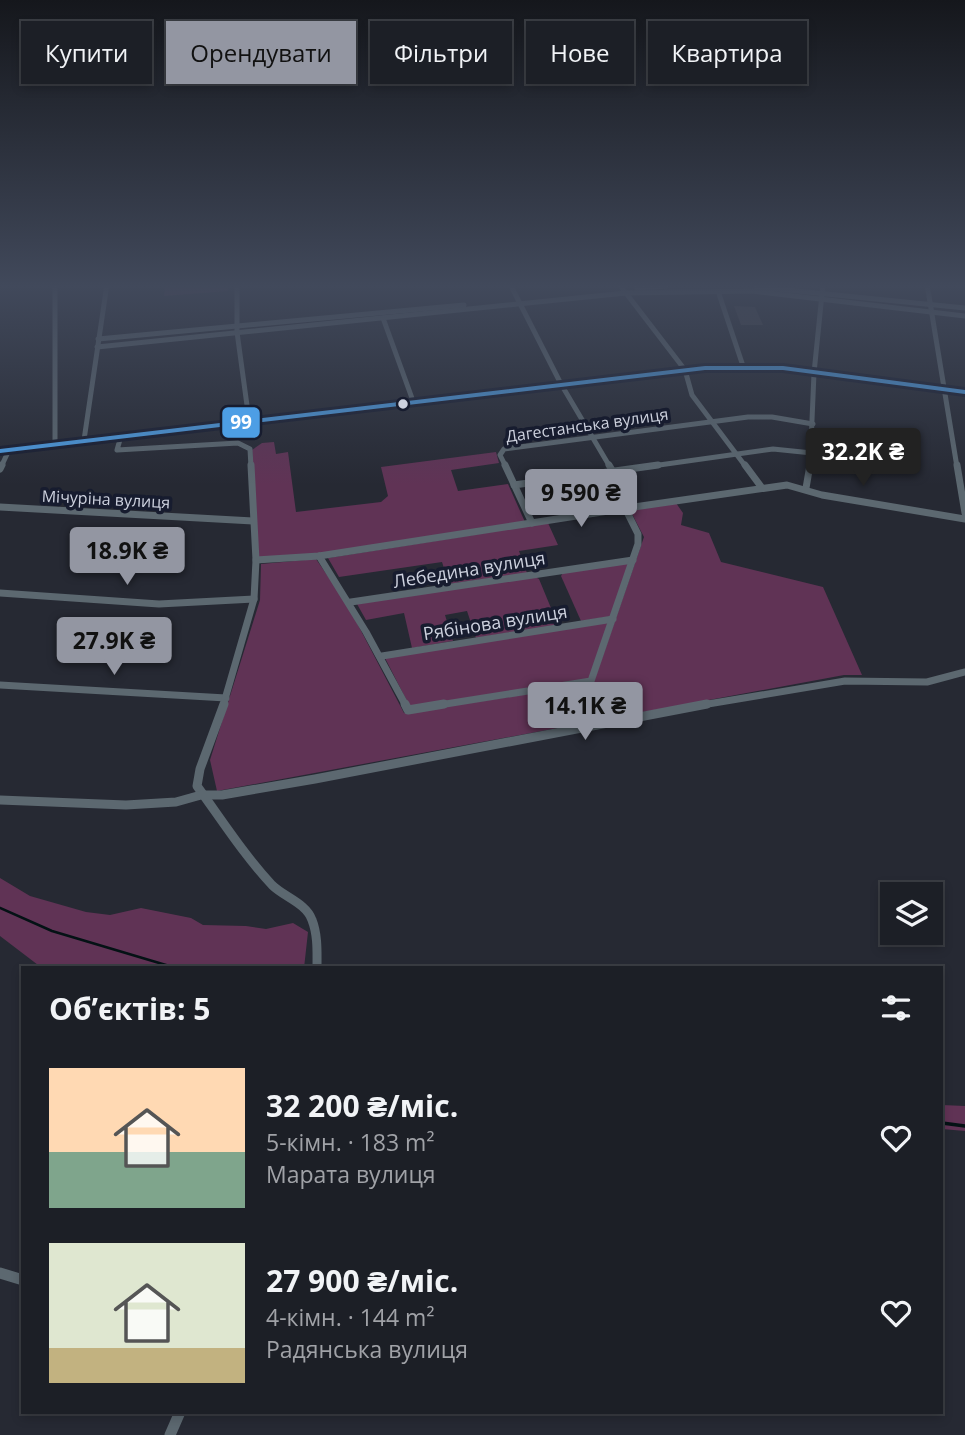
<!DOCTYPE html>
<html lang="uk">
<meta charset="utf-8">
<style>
:root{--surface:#1c1f26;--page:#25272e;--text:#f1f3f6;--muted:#a0a2a7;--line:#3a3d43;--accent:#9396a2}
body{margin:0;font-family:"Open Sans",sans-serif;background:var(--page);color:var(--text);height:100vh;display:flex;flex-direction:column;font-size:26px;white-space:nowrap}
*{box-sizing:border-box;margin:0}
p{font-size:23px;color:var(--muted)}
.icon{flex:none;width:38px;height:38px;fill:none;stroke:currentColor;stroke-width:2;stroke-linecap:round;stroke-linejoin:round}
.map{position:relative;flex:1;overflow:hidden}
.details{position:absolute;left:21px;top:966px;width:922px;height:448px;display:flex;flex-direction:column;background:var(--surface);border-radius:0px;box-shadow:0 4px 10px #0003,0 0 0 2px var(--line)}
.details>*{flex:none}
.top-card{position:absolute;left:21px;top:21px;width:924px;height:63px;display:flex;gap:14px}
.fabs{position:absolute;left:880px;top:882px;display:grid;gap:14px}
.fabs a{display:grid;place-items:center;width:63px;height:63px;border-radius:0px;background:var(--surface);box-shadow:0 4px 10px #0003,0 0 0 2px var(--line);font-size:35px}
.price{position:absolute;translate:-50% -60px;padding:0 16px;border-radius:7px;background:var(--accent);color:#111;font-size:23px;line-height:46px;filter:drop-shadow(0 2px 4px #0008)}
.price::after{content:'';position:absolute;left:50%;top:42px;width:21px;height:16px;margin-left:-10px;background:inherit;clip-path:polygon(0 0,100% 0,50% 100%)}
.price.selected{background:#222;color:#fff}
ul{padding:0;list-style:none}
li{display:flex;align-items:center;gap:21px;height:175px;padding:0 28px}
li span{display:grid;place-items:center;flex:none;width:196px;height:140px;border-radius:0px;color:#555}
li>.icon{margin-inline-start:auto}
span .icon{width:84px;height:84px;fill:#fffc;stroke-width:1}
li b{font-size:30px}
h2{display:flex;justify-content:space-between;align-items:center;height:84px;padding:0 28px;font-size:30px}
.chip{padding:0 24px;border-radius:0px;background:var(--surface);box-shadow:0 4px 10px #0003,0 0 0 2px var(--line);font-size:24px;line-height:63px}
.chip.selected{background:var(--accent);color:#111}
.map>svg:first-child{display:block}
</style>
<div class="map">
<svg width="965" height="1435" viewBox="0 0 965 1435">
<rect width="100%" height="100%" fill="#262933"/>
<g fill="#603355">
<path d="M 196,284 L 228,284 L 228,291 L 164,296 L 165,286 Z"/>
<path d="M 274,442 L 276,454 L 288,452 L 296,512 L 381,502 L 388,496 L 381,467 L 496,452 L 499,463 L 451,470 L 458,491 L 508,484 L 525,522 L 322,554 L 259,559 L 252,450 L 262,443 Z"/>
<path d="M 676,503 L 683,513 L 681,525 L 709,533 L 721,562 L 823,587 L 862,675 L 844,675 L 217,791 L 210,760 L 260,600 L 261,564 L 316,559 L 347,604 L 404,713 L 593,684 L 644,537 L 630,510 Z"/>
<path d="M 548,523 L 558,545 L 519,551 L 527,573 L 449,584 L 442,562 L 339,577 L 328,558 Z"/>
<path d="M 630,563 L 613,616 L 581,621 L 561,576 L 563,573 Z"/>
<path d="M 535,577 L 539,579 L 558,625 L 476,638 L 467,611 L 445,615 L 453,641 L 412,648 L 404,613 L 366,620 L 357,604 Z"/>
<path d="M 611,621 L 590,679 L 410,707 L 385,658 Z"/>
<path d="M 0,878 L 30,896 L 86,912 L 110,915 L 141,908 L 191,918 L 203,925 L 246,926 L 266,929 L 293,923 L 308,932 L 304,968 L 42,968 L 0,936 Z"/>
<path d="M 942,1105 L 965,1106 L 965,1131 L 942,1129 Z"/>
</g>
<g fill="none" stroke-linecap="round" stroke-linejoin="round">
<path stroke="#041215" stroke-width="2.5" d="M 0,908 L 52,931 L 176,968"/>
<path stroke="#041215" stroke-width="3.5" d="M 942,1123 L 965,1126"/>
</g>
<path fill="#404149" d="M 734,306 L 755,307 L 763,325 L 741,325 Z"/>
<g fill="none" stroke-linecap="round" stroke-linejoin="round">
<g stroke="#5c6870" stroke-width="5">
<path d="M 55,284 L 55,444"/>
<path d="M 237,284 L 237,332 L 249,420"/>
<path d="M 510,284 L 561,384 L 610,467"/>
<path d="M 619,284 L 685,370 L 692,395 L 746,467"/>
<path d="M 927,284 L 957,467"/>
<path d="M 756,287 L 965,308"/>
<path d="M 637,288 L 666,286"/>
<path d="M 718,291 L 743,366"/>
<path d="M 383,318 L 413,401"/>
<path d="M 98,339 L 464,305"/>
<path d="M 97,347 L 626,293 L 752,291 L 965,316"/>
<path d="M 121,436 L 117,450 L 238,443 L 250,449 L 251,467"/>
<path d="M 84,440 L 107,284"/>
<path d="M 0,451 L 705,368 L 783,368 L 965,392"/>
<path d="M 1,467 L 9,450"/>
<path d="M 506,467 L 500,455 L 504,449 L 748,417 L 772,417 L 813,424"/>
<path d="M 645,467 L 773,449 L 812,453"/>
<path d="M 810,467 L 814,373 L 823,284"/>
</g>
<g stroke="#5c6870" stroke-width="7">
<path d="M 505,465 L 532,523"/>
<path d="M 745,465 L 762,488"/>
<path d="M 957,465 L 965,513"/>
<path d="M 0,469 L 2,465"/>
<path d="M 514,485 L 658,465"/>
<path d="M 806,488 L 810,465"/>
<path d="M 0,507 L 253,521"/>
<path d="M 634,507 L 787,485 L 822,495 L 965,519"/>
<path d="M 319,556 L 366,632 L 406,706"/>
<path d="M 256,560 L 319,556 L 634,507 L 609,465"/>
<path d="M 0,593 L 159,604 L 254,599"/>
<path d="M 351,602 L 633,560"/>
<path d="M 382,656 L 613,619"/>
<path d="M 0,685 L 226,698"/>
<path d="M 223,706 L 254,599 L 256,560 L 251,465"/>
<path d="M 433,706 L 591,681 L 638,544 L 638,534 L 625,508"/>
<path d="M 696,706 L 845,681 L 927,682 L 965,672"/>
</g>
<g stroke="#5c6870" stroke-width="9">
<path d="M 224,704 L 200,769 L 197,786 C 221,819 244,855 272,885 C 284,897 306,903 312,920 C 318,935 317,953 317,968"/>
<path d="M 405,704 L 408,710 L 444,704"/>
<path d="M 0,800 L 126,805 L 176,802 L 201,795 L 222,795 L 315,779 L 707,704"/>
</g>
<g stroke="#5c6870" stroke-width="11">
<path d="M 0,1273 L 23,1280"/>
<path d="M 170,1435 L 180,1412"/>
</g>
<defs>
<path id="bus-1" d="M 705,366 L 783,366 L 965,390 L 965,394 L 783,370 L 705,370 L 0,453 L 0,449 Z"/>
</defs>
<use href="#bus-1" stroke="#171c2f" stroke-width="6"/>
<use href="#bus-1" fill="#4d9ee5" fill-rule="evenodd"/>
</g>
<linearGradient id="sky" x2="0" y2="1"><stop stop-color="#15171c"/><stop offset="0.59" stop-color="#41495b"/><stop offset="1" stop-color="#41495b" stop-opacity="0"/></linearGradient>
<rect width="965" height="485" fill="url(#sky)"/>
<circle fill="#cdd1de" stroke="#171c2f" stroke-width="2.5" cx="403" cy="404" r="6"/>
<g text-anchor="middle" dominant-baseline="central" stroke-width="7" stroke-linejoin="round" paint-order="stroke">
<g font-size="16" fill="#cdd1de" stroke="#171c2f">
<text transform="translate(587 425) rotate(-8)">Дагестанська вулиця</text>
<text transform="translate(106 499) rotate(3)">Мічуріна вулиця</text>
</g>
<g font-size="18" fill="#cdd1de" stroke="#171c2f">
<text transform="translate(469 569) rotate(-9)">Лебедина вулиця</text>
<text transform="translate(495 622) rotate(-9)">Рябінова вулиця</text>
</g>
</g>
<rect stroke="#171c2f" stroke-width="2.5" x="221" y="406" width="40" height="33" rx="7" fill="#4d9ee5"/>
<g font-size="19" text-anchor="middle" font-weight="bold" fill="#fff">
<text x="241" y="429">99</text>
</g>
</svg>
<div class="fabs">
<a><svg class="icon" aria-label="layers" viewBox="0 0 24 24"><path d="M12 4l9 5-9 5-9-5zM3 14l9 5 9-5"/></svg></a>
</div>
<b class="price selected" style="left:863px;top:488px">32.2K ₴</b>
<b class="price" style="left:581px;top:529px">9 590 ₴</b>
<b class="price" style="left:127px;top:587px">18.9K ₴</b>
<b class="price" style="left:114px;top:677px">27.9K ₴</b>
<b class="price" style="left:585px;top:742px">14.1K ₴</b>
<div class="top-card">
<a class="chip">Купити</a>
<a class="chip selected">Орендувати</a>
<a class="chip">Фільтри</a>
<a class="chip">Нове</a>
<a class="chip">Квартира</a>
</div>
<section class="details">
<h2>Об’єктів: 5<svg class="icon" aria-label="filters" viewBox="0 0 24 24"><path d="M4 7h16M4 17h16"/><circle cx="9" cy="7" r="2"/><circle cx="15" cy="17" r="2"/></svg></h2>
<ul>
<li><span style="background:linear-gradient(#ffd9b3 60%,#7fa58c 0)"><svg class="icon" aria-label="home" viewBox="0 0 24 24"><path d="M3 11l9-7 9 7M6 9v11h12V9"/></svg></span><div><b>32 200 ₴/міс.</b><p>5-кімн. · 183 m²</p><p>Марата вулиця</p></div><svg class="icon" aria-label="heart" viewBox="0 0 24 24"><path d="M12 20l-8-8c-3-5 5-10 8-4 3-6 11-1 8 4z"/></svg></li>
<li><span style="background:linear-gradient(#dfe7d0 75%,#c2b280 0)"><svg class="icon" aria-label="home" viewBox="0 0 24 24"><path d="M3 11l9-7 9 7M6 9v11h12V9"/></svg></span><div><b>27 900 ₴/міс.</b><p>4-кімн. · 144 m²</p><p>Радянська вулиця</p></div><svg class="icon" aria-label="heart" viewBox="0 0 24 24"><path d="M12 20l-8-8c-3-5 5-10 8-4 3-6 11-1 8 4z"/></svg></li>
</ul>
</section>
</div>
